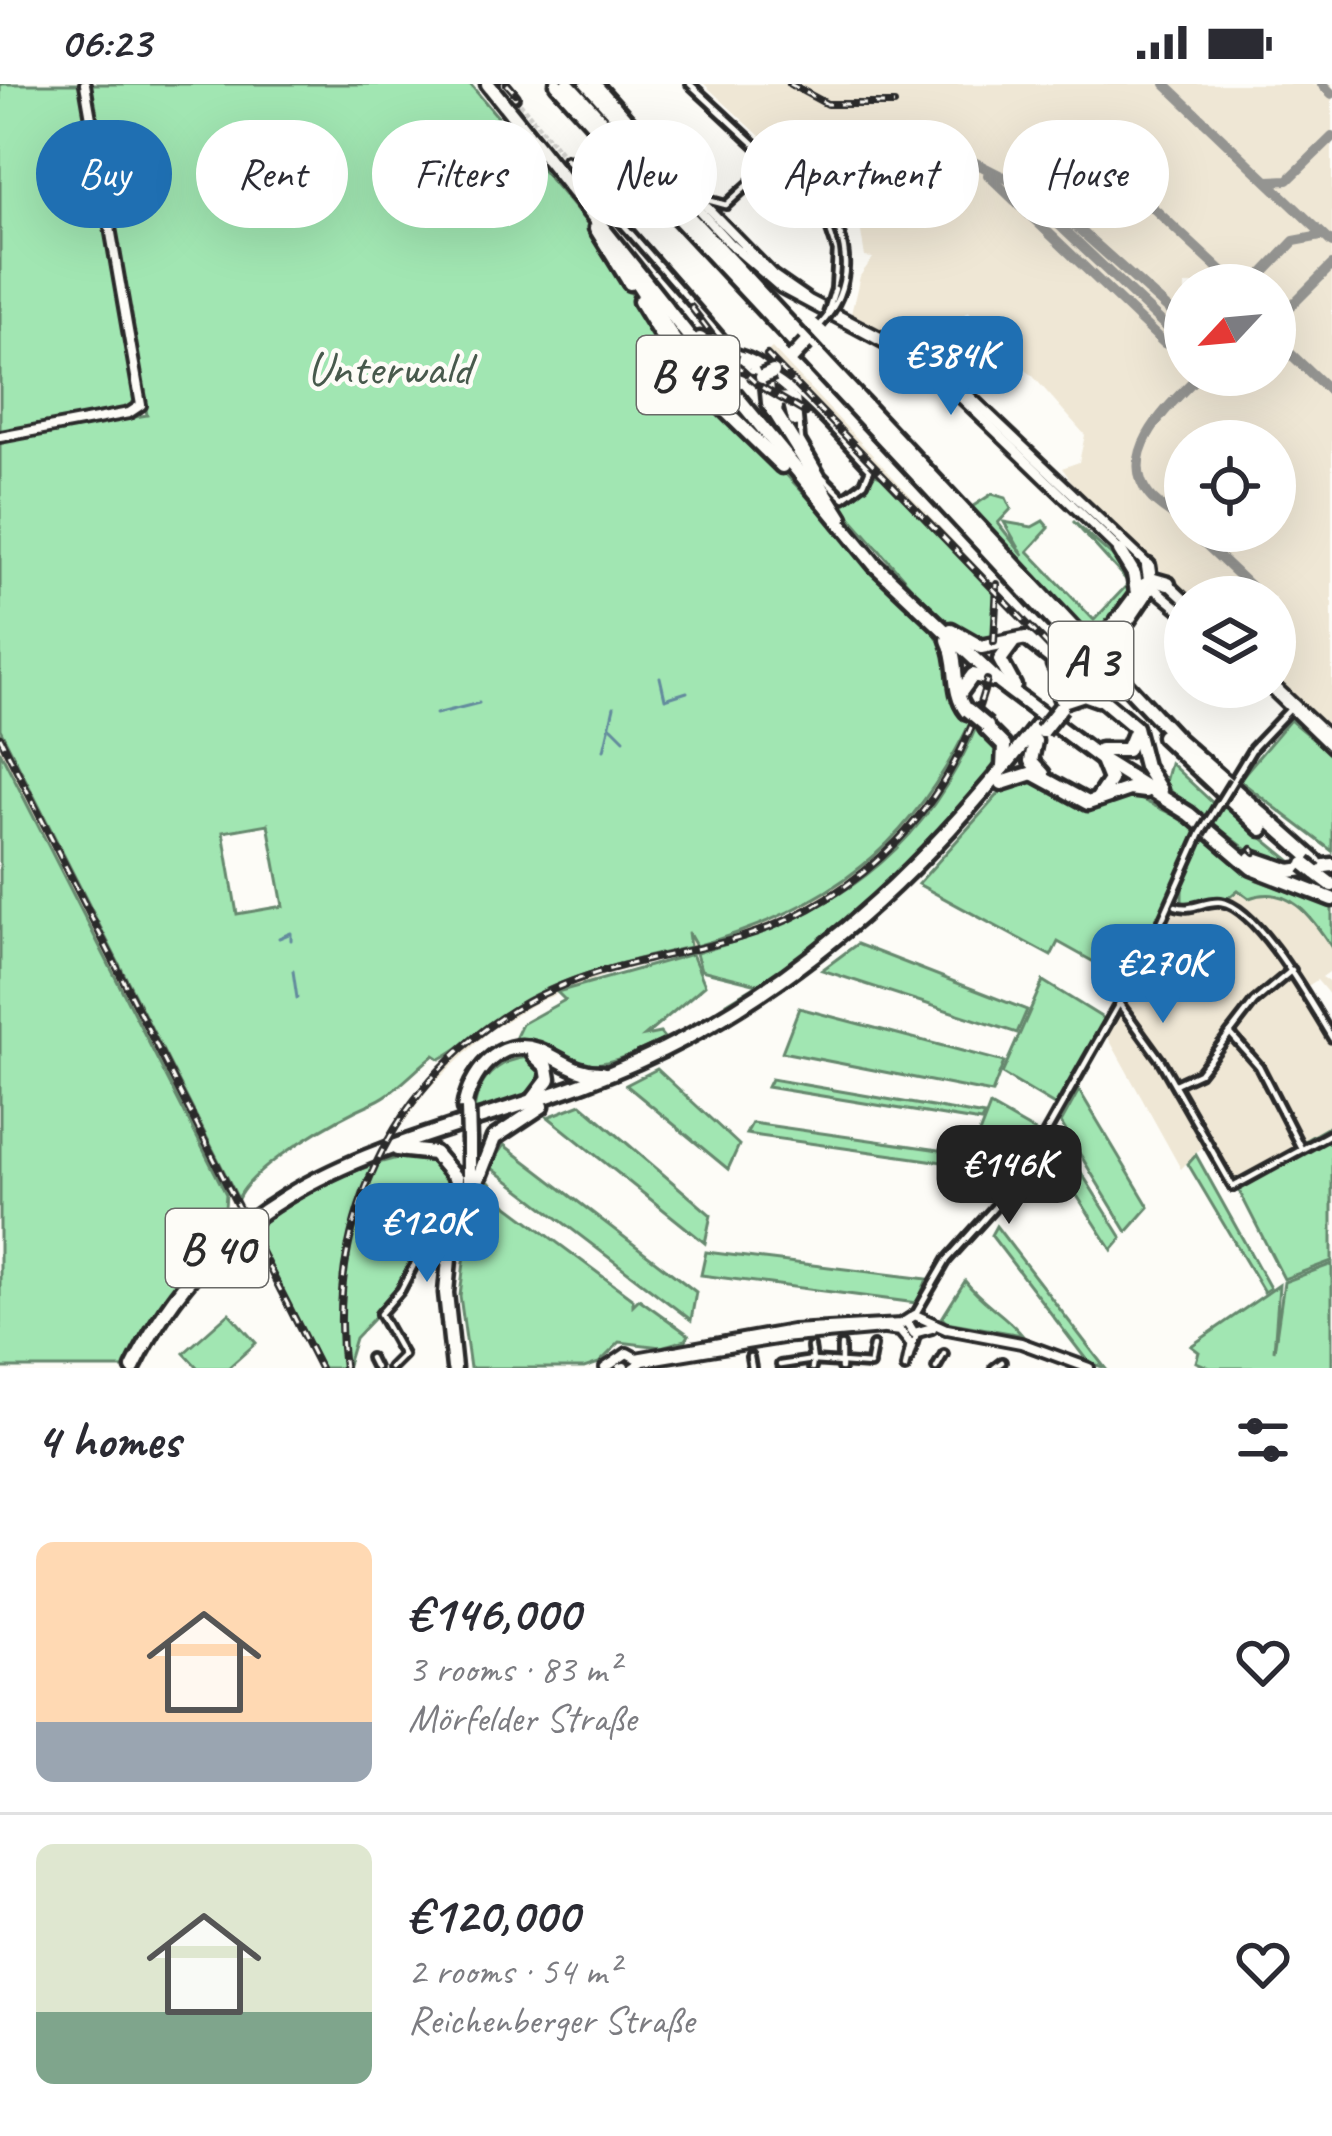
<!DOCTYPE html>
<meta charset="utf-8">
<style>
:root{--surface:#fff;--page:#f2f2f3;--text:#2b2b33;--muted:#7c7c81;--line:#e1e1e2;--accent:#1f6fb2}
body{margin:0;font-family:Caveat,sans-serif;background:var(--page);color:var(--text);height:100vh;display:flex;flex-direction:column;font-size:45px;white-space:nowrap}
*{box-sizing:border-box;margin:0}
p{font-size:39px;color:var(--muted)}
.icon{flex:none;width:66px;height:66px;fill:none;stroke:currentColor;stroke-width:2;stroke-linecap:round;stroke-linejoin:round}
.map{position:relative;height:1284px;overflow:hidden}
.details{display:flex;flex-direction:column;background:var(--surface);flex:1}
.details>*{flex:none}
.banner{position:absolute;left:36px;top:36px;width:1260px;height:108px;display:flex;gap:24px}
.needle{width:78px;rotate:244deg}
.tools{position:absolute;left:1164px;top:180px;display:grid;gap:24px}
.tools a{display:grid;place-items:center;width:132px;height:132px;border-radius:50%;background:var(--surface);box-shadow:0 12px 48px #0002;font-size:60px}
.price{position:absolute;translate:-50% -102px;padding:0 27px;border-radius:24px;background:var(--accent);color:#fff;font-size:39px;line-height:78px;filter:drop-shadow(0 3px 6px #0008)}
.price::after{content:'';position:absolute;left:50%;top:72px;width:36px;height:27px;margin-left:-18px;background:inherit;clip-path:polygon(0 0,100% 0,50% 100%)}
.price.active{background:#222;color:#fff}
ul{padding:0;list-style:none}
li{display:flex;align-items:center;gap:36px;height:300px;padding:0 36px}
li+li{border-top:3px solid var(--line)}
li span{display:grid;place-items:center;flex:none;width:336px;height:240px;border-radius:18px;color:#555}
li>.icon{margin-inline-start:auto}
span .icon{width:144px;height:144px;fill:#fffc;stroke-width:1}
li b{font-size:51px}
h2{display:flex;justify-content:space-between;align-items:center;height:144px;padding:0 36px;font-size:51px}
.chip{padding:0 42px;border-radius:54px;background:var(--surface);box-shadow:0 12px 48px #0002;font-size:42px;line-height:108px}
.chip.active{background:var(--accent);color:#fff}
.status{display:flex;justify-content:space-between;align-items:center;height:84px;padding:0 60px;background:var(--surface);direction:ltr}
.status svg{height:33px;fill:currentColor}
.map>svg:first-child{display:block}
</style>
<div class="status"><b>06:23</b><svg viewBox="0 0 49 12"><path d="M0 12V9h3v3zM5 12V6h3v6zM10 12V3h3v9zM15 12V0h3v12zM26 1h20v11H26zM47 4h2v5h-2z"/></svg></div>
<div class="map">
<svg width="1332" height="1284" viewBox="0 0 1332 1284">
<rect width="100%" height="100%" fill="#fdfcf7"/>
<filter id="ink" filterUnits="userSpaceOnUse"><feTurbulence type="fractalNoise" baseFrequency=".00833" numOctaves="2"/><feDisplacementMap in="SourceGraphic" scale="24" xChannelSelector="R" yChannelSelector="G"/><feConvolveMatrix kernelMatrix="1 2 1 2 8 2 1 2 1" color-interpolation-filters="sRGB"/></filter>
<g filter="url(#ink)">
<g fill="#efe7d5" fill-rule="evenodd">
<path d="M 704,0 L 1332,0 L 1332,650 L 1275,596 L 1275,513 L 1188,513 L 1076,404 L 1062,384 L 1079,378 L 1085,351 L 1032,291 L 1013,276 L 996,281 L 992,296 L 986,290 L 980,294 L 955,270 L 972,251 L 967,245 L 976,235 L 968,227 L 926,264 L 850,234 L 860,192 L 873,174 L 865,173 L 858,129 L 876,101 L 849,76 L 818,106 ZM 1185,201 L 1275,201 L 1275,291 L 1185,291 ZM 1185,357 L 1275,357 L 1275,447 L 1185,447 Z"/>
<path d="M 772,264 L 986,492 L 988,501 L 796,304 L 759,275 Z"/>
<path d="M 986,596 L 990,603 L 980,633 L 938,715 L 894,768 L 851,804 L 763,850 L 608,890 L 537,918 L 489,947 L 427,1006 L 392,1055 L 386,1054 L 442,980 L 519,920 L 595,887 L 689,863 L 687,848 L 692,847 L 697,862 L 793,830 L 950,681 Z"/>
<path d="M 0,646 L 245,1129 L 239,1134 L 0,667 Z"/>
<path d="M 1237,797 L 1282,809 L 1317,840 L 1332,864 L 1332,886 L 1322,893 L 1332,899 L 1332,914 L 1317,896 L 1303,905 L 1332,954 L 1332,1046 L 1230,1100 L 1207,1058 L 1181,1085 L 1105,948 L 1168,830 L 1182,819 L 1218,815 Z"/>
</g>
<g fill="#a1e6b2" stroke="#66886e" stroke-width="3" fill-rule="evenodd">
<path d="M 0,0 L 83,0 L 138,317 L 126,327 L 0,350 Z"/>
<path d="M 89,0 L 470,0 L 593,146 L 660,257 L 931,544 C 956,577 941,611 972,635 C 910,764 832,823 696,862 L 688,848 L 690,863 C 631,876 571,889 518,920 C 491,937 468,960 440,975 L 434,971 C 416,985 395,1009 374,1018 C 341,1032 253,1081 238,1115 L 0,645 L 0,356 L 147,331 ZM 268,740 L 283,822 L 237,830 L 223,748 Z"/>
<path d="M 785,314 L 802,362 L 839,413 L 850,414 L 876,390 L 883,393 L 988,501 L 996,511 L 993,558 L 967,556 L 915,507 L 830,410 L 781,334 Z"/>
<path d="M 992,410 L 1006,414 L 1011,425 L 998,439 L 1023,471 L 1004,438 L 1032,443 L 1043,437 L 1049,444 L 1028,467 L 1094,536 L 1129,499 L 1073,437 L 1120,479 L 1100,452 L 1126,482 L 1134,504 L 1093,560 L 967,426 Z"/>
<path d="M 1290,636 L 1332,671 L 1332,767 L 1239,696 Z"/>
<path d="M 977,641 L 999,660 L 1001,680 C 918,772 837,861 728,923 L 727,919 L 758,900 L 701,886 L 696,869 C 829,834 923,772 977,641 Z"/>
<path d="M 0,667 L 226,1110 L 225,1123 L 213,1127 L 203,1143 L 216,1158 L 177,1198 L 127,1284 L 0,1284 Z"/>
<path d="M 1170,679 L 1214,720 L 1217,717 L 1297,782 L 1250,768 L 1164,702 Z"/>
<path d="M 1029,692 L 1086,724 L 1132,711 L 1200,744 L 1128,897 L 1058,858 L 1051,872 L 918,800 L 1005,703 Z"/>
<path d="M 1204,754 L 1257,796 L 1332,823 L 1332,864 C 1312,833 1288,799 1249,814 L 1238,806 L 1226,816 L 1182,819 L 1182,804 L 1178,815 L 1177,804 Z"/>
<path d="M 857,860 L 1027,926 L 1017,949 L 822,886 Z"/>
<path d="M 692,870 L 705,901 L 645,952 L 660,949 L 665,955 C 591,990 590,985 513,959 L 522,940 L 565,916 L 557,908 Z"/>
<path d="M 1043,897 L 1106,936 L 1056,1022 L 1002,990 Z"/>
<path d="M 799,924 L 1004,978 L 992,1009 L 782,968 Z"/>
<path d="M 529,973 L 541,989 L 531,1010 L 474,1028 C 477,996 496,976 529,973 Z"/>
<path d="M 657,985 L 739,1061 L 728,1085 L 626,1001 Z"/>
<path d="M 771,995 L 984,1032 L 981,1038 L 767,1003 Z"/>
<path d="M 1079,1006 L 1149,1123 L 1127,1148 L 1061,1039 Z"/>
<path d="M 581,1020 L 711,1131 L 705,1159 L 548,1033 Z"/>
<path d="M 990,1022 L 1039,1050 L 1016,1091 L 972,1068 Z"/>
<path d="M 752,1039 L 967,1070 L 964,1081 L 746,1050 Z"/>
<path d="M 1332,1041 L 1332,1177 L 1284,1195 L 1234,1097 L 1302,1063 L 1302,1058 Z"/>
<path d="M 1056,1048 L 1122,1154 L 1112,1166 L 1047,1065 Z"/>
<path d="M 504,1061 L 696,1208 L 691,1236 L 489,1082 Z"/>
<path d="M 419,1070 L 430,1072 L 450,1091 L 447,1161 L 427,1156 L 391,1216 L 355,1254 L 346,1284 L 322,1284 L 252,1146 C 300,1111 360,1078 419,1070 Z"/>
<path d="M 1196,1071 L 1270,1204 L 1264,1208 L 1188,1080 Z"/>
<path d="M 485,1093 L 508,1122 L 633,1215 L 633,1221 L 639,1215 L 689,1251 L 686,1256 L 661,1263 L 620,1258 L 599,1279 L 584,1284 L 470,1284 L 460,1212 L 465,1170 L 488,1154 L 480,1122 Z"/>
<path d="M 996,1142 L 1105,1284 L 1088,1278 L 991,1151 Z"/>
<path d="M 706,1168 L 927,1195 L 917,1219 L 701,1191 Z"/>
<path d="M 1332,1180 L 1332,1284 L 1210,1284 L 1196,1278 L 1199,1268 L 1191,1262 L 1279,1201 L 1274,1267 L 1284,1198 Z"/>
<path d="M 965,1197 C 983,1220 1004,1229 1022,1251 L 946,1238 L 942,1234 Z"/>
<path d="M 229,1229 L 256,1259 L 228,1284 L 198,1284 L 184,1269 Z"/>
</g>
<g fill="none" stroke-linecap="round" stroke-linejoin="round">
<g stroke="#638b9d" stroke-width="3">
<path d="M 660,593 L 665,615 L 687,608"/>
<path d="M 436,630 L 479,619"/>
<path d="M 612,643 L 624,655"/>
<path d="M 604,666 L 614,623"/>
<path d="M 279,854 L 291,849 L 291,856"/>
<path d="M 293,887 L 297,914"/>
</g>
<g stroke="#949491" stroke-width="10">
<path d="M 1165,0 L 1332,159"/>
<path d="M 1322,0 L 1332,10"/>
<path d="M 921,71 L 960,71 L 1015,99 L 1171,247 L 1185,254"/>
<path d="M 988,91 L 1164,259 L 1185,267"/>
<path d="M 1007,93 L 1120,93 L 1236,201"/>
<path d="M 1023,95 L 1185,240"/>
<path d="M 1268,97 L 1288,96 L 1332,53"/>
<path d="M 1252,201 L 1294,157 L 1321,152"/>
<path d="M 1275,238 L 1332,181"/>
<path d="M 1275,255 L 1332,309"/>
<path d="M 1185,440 C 1173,429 1159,424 1149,411 C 1115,368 1172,319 1199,291"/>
<path d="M 1192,447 L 1251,503"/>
</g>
<path stroke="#d3d2ce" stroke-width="4.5" stroke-dasharray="4.5 2" stroke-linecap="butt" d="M 516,14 L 566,75"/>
<g stroke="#d3d2ce" stroke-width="8" stroke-dasharray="8 4" stroke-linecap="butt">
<path d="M 632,44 L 660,75"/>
<path d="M 628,48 L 656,79"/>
</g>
<g stroke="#d3d2ce" stroke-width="12" stroke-dasharray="12 6" stroke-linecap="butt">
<path d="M 619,57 L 647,88"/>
<path d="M 614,63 L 641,94"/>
</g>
<defs>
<g id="street">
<path d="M 504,0 L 515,13"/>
<path d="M 599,0 L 683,94"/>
<path d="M 690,0 L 761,66 L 775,69 L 825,121"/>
<path d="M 759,66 L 800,111"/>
<path d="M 566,75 L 731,264"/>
<path d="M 782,97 L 790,109 L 810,116"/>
<path d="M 704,115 L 726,121 L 760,90 L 793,118 L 813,117"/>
<path d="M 802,119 L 814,129 L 822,127"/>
<path d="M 821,119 L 837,167 L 835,205"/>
<path d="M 750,281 C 796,297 836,350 870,385 L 864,399 L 844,414 L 822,392 L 801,356 L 797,316 C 760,284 752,275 709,303 Z"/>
<path d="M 1233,697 L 1253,664 L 1292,623"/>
<path d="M 1176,822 C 1192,828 1205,816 1221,818 C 1258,823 1313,923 1332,954"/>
<path d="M 1119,919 L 1161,977 L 1233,1103 L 1332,1049"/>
<path d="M 1230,949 L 1259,982 L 1301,1064"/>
<path d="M 1175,1000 L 1199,989 L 1254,918 L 1292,886"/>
<path d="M 915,1231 L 947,1176 L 1020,1095 L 1147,870 L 1201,749"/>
<path d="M 811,1263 L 813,1277"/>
<path d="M 750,1273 L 752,1284"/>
<path d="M 370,1274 L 375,1284"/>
<path d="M 909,1275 L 916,1252"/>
<path d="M 870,1278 L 873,1262"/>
<path d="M 780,1281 L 813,1276"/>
<path d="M 390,1284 L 403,1271 L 380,1230 L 401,1206 L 427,1156"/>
<path d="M 812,1284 L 813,1277 L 870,1281"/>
<path d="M 841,1284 L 841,1262"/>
<path d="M 905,1284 L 910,1260"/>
<path d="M 936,1284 L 944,1270"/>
<path d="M 994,1284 L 1002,1278"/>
</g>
<g id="secondary">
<path d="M 585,0 L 628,48"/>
<path d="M 593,0 L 632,44"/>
<path d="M 660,75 L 773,191 L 809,216 L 940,284 L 1149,482"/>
<path d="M 656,79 L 729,159 L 781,204 L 929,283 L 1119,466"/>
<path d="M 0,353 L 129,329 L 141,321 L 85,0"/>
<path d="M 1149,500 L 1185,530"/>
<path d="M 1169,501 L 1185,516"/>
<path d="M 1275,602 L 1332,656"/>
<path d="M 1269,603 L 1332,664"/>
<path d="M 907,1238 L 914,1249 L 932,1244"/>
<path d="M 885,1245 L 900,1247 L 910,1259"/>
<path d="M 947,1245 L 1021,1259 L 1089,1284"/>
<path d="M 605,1284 L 627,1269 L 636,1274 L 792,1246 L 901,1240 L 915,1231 L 946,1245"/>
<path d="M 621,1284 L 624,1283"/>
<path d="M 633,1284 L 643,1277 L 782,1254 L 882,1245"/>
</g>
<g id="highway">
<path d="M 488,0 L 715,285"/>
<path d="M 557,0 L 614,63"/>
<path d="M 568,0 L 619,56"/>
<path d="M 647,88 L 1177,655 L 1316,778"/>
<path d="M 641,94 L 1074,559"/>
<path d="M 596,144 L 630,199"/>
<path d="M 630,188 L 680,265 L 701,286"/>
<path d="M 640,217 L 680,282 L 782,382"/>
<path d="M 700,255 C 720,273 748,270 765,288"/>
<path d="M 724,297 L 875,481 L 1000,599 L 1101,675 L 1189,730 L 1252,784 L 1332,815"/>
<path d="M 767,298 L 769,319 L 841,434"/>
<path d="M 775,327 L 777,316 L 790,315 L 795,336"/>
<path d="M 1120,467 L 1134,490 L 1137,509"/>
<path d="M 1128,536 L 1151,502 L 1148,482"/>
<path d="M 951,546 L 981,563 L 1026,554 L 1064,584 L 1086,578"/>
<path d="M 948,556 C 960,580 950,607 967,628"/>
<path d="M 1014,557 L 1000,576 L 1014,602"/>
<path d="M 1100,560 L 1144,501 L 1154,496 L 1168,500"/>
<path d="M 1054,581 L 1063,594 L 1060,613"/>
<path d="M 1090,584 L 1091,606 L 1135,643 L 1145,682 L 1160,706"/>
<path d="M 960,609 L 973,591 L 993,596"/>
<path d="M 1066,616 L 1084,610 L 1098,615"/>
<path d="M 986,644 L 1004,662 L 1003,684"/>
<path d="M 1163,652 L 1262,745"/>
<path d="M 1035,657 L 1031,677 L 1043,690"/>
<path d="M 1100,666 L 1127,666 L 1134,649"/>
<path d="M 1002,699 L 1033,689 L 1088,719 L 1129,705 L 1145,707"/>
<path d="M 1098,714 L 1110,696 L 1102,676"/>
<path d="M 1252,774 L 1290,787 L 1332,781"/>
<path d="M 1315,788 L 1332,801"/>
<path d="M 533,1016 L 549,995 L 547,983 L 534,971"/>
<path d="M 464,1025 C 469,991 498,952 538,966 C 562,975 575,990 602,989"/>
<path d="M 397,1065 L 434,1069 L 456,1095 L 446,1209 L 454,1284"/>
<path d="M 475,1103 L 494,1054 L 542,1022"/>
<path d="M 462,1144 L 469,1103 L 469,1056"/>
<path d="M 133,1284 C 253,1039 477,1066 686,954 C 830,877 937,769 1037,642"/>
</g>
</defs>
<use href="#street" stroke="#2b2b2b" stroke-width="14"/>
<use href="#secondary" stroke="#2b2b2b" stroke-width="16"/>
<use href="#highway" stroke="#2b2b2b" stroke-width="21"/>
<use href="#street" stroke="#fdfcf7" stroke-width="4.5"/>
<use href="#secondary" stroke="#fdfcf7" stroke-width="8"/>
<use href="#highway" stroke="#fdfcf7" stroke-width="12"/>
<defs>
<g id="rail">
<path d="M 507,0 L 515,9"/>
<path d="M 790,0 L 827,20 L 894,20"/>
<path d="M 691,223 L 731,276 L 758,301 L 806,329"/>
<path d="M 767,271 L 1062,576"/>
<path d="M 994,558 L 997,500"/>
<path d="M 0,653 L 320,1284"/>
<path d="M 1252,765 L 1255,768"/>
<path d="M 344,1284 C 323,1123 411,963 563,901 C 619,878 680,871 739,854 C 862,817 954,720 987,596"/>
</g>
</defs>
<use href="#rail" stroke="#2b2b2b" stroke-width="8"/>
<use href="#rail" stroke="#fdfcf7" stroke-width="3" stroke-dasharray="9" stroke-linecap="butt"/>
<defs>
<g id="street-bridge">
<path d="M 827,230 L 835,205"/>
<path d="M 821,240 C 853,204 852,159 825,121"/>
<path d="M 1201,749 L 1233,697"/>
</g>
<g id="highway-bridge">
<path d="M 792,274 L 806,259"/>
<path d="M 705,281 L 724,282 L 731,267"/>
<path d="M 701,286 L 741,297"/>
<path d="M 762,293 L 773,288"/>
<path d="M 1090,584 L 1105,565"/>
<path d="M 968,626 L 987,642"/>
<path d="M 1042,647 L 1061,623"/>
<path d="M 1305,780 L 1315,788"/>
<path d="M 468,1024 L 469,1056"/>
</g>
</defs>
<use href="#street-bridge" stroke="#2b2b2b" stroke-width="14" stroke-linecap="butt"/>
<use href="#highway-bridge" stroke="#2b2b2b" stroke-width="21" stroke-linecap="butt"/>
<use href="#street-bridge" stroke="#fdfcf7" stroke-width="4.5"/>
<use href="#highway-bridge" stroke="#fdfcf7" stroke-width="12"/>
</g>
</g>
<g text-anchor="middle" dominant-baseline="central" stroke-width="9" stroke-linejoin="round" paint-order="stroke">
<g fill="#fdfcf7" stroke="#6a6a68" stroke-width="3">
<rect x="637" y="252" width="102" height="78" rx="9"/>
<rect x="1049" y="538" width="84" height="78" rx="9"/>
<rect x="166" y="1125" width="102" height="78" rx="9"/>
</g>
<g font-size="45" font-weight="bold" fill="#2b2b2b">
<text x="688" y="291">B 43</text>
<text x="1091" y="577">A 3</text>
<text x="217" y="1164">B 40</text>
</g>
<g font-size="48" fill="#485a4d" stroke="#fdfcf7">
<text x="389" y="284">Unterwald</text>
</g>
</g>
</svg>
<div class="tools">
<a><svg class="needle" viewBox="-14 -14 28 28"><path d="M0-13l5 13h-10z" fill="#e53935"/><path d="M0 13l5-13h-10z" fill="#7c7c81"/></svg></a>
<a><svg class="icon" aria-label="locate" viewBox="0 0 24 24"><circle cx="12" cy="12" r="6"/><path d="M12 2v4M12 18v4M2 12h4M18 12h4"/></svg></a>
<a><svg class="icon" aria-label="layers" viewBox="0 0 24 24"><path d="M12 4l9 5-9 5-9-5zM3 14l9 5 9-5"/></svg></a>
</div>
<b class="price" style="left:951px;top:334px">€384K</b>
<b class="price" style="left:1163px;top:942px">€270K</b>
<b class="price active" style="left:1009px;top:1143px">€146K</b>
<b class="price" style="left:427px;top:1201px">€120K</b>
<div class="banner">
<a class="chip active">Buy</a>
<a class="chip">Rent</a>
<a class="chip">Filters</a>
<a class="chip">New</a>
<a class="chip">Apartment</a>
<a class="chip">House</a>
</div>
</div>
<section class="details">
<h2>4 homes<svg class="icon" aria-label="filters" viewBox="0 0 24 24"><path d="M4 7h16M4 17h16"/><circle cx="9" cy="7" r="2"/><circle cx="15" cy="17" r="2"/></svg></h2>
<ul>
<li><span style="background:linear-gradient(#ffd9b3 75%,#9aa5b1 0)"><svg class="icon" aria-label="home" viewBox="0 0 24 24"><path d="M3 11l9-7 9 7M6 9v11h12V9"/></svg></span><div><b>€146,000</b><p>3 rooms · 83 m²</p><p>Mörfelder Straße</p></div><svg class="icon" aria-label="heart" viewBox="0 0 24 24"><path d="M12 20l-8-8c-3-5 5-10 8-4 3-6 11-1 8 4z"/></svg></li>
<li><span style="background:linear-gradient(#dfe7d0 70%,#7fa58c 0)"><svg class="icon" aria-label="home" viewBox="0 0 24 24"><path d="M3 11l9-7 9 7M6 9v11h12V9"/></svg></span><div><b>€120,000</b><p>2 rooms · 54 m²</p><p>Reichenberger Straße</p></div><svg class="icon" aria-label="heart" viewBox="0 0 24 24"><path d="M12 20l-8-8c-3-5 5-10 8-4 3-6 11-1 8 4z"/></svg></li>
</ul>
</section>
